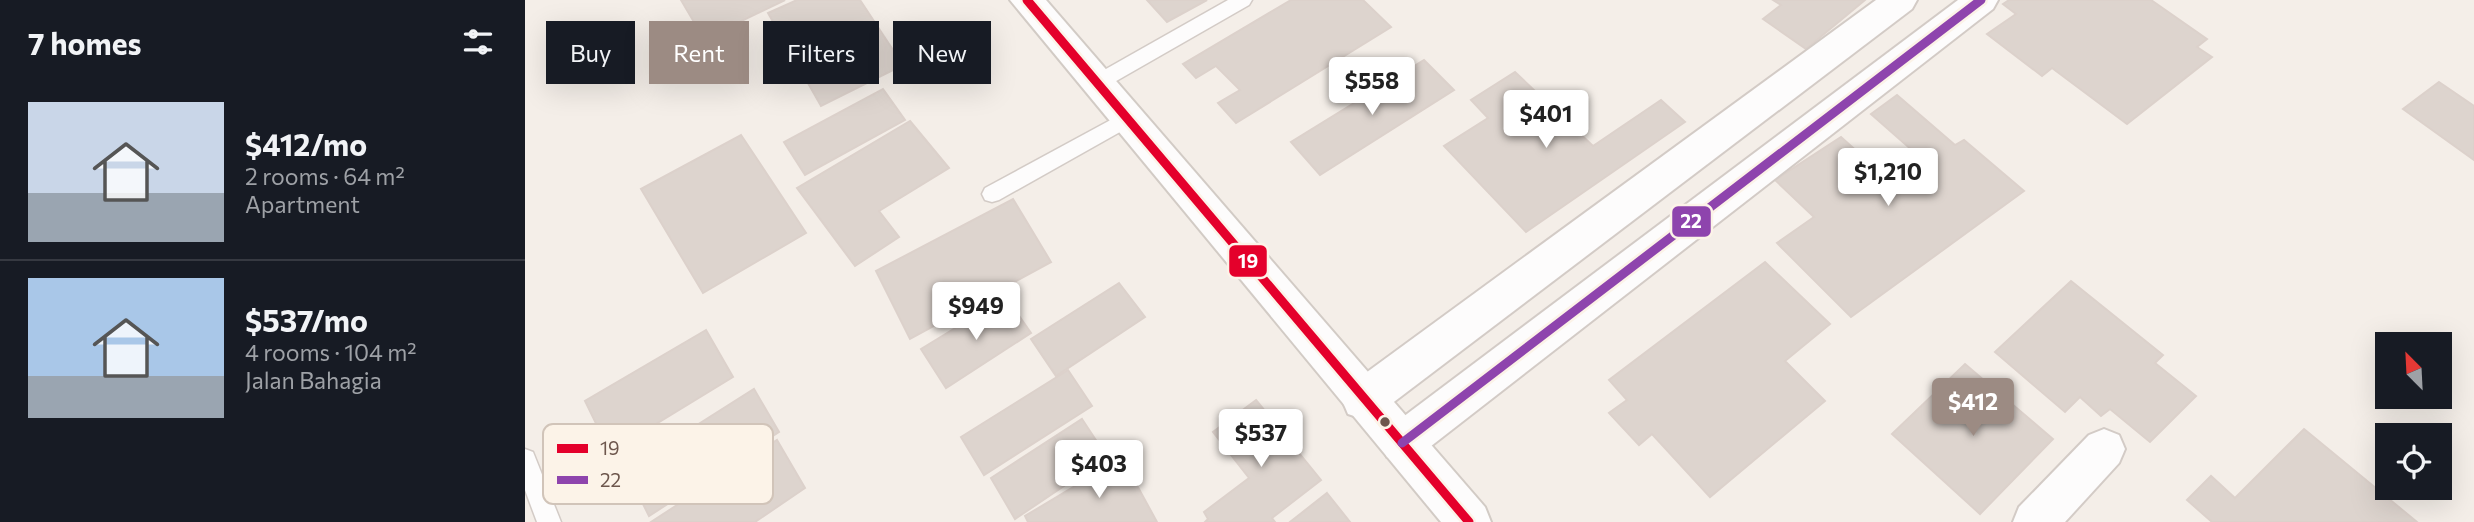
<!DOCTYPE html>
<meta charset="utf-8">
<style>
:root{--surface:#171b24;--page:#20242c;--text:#f1f3f6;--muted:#9ea1a6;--line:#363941;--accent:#9c8b83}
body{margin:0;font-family:Commissioner,sans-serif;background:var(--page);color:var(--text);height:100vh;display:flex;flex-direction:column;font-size:26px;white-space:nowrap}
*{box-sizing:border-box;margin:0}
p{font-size:23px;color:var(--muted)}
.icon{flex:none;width:38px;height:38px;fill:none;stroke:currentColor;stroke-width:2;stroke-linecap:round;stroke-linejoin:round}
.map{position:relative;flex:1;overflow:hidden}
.sheet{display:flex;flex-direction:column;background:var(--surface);width:525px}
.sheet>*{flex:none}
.hud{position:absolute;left:21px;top:21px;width:665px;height:63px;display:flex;gap:14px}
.needle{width:46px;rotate:336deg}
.controls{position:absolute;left:1850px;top:332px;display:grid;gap:14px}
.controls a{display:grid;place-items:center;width:77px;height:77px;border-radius:0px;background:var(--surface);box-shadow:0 7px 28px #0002;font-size:35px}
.price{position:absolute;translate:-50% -60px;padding:0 16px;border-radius:7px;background:#fff;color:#222;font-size:23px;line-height:46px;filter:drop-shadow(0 2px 4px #0008)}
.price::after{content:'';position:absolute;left:50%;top:42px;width:21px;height:16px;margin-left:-10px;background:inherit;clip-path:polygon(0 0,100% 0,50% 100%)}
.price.selected{background:var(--accent);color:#fff}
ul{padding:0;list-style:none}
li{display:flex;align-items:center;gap:21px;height:175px;padding:0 28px}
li+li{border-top:2px solid var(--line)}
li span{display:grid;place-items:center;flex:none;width:196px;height:140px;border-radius:0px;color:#555}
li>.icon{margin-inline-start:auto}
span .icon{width:84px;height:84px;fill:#fffc;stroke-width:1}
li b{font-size:30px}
h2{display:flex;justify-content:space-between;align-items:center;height:84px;padding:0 28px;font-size:30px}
.tag{padding:0 24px;border-radius:0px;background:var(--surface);box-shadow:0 7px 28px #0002;font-size:24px;line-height:63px}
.tag.selected{background:var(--accent);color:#fff}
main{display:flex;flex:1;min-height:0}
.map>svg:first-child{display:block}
</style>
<main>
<section class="sheet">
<h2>7 homes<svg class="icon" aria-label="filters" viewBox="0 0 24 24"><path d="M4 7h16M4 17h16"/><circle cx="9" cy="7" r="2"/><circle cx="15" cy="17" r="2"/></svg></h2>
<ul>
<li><span style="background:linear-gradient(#c9d6e8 65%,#9aa5b1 0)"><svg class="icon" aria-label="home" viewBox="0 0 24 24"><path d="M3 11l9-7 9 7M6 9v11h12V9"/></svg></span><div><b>$412/mo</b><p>2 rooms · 64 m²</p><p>Apartment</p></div></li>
<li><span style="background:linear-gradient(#a9c7e8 70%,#9aa5b1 0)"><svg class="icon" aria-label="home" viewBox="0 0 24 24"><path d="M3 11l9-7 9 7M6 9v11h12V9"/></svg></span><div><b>$537/mo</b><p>4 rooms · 104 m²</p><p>Jalan Bahagia</p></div></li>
</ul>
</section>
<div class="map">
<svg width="1949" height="522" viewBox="0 0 1949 522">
<rect width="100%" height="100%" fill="#f4eee8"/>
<g fill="#ddd4ce" stroke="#dcd1cb" stroke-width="2">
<path d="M 156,0 L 260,0 L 179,39 Z"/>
<path d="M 272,0 L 335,0 L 378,65 L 296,106 L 243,13 Z"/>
<path d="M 622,0 L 682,0 L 642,22 Z"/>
<path d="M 766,0 L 838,0 L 866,27 L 711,123 L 693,103 L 715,90 L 691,66 L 671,78 L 658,64 Z"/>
<path d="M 1248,0 L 1340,0 L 1281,49 L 1238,19 L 1256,5 Z"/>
<path d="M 1484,0 L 1626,0 L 1682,39 L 1672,47 L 1687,57 L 1602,124 L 1527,68 L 1517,76 L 1462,34 L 1491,14 L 1478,4 Z"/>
<path d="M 899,60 L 929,90 L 795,175 L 766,142 Z"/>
<path d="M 990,72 L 1068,146 L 1136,100 L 1160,122 L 1001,232 L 919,146 L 963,118 L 946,100 Z"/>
<path d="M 1914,82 L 1949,106 L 1949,160 L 1878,109 Z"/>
<path d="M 358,89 L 380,120 L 280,175 L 259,142 Z"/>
<path d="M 1372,95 L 1430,145 L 1439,140 L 1499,191 L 1326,317 L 1252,243 L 1289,217 L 1250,180 L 1316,137 L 1355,172 L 1388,151 L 1346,114 Z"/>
<path d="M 385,121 L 424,168 L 354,211 L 374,237 L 330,266 L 272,188 Z"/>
<path d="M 216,135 L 281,233 L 178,293 L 116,189 Z"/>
<path d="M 488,199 L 526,262 L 385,339 L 351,271 Z"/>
<path d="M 1240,262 L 1305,324 L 1260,361 L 1300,401 L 1185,497 L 1127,434 L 1114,445 L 1084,413 L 1102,400 L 1084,380 Z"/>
<path d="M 1546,281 L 1638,355 L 1630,363 L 1671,396 L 1625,442 L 1585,409 L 1576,416 L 1555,397 L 1540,412 L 1470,352 Z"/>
<path d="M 594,283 L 620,317 L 531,376 L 506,339 Z"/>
<path d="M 481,297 L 506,333 L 421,388 L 396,349 Z"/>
<path d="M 181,330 L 208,377 L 85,452 L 60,401 Z"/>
<path d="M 1440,364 L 1528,439 L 1455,514 L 1367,434 Z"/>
<path d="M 543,370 L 567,406 L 459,475 L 436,437 Z"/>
<path d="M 229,389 L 254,432 L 124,516 L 101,470 Z"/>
<path d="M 731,400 L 796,480 L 747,518 L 750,522 L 680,522 L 683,519 L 679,512 L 724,478 L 688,432 Z"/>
<path d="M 557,419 L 582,457 L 490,519 L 466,478 Z"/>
<path d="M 1779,429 L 1892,522 L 1687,522 L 1662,500 L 1686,476 L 1710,498 Z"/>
<path d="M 252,440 L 280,488 L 230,522 L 126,522 Z"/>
<path d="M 597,458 L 632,522 L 503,522 L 500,516 Z"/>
<path d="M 802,493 L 825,522 L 765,522 Z"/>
</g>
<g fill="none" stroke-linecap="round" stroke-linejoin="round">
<defs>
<g id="lane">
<path d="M 703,0 L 727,0 L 724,5 L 579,88 L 565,88 L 563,83 L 565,78 Z"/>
<path d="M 604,110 L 611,113 L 614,118 L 611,123 L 474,200 L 467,202 L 460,200 L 457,194 L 460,188 Z"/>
<path d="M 0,449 L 8,452 L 36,522 L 12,522 L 0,490 Z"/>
</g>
<g id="street">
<path d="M 1351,0 L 1392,0 L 1387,9 L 853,414 L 838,419 L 823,414 L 817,400 L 823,386 Z"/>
<path d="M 1433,0 L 1473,0 L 1468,9 L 892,457 L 877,463 L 862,457 L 856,443 L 862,429 Z"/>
<path d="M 1579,429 L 1594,435 L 1600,449 L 1594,463 L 1540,522 L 1488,522 L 1494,507 L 1564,435 Z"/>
</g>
<path id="secondary" d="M 485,0 L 521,0 L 960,507 L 966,522 L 916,522 Z"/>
</defs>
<use href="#lane" stroke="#d3cbc6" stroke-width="3"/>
<use href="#street" stroke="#d3cbc6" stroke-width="4"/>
<use href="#secondary" stroke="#d2cbc5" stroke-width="4"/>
<use href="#lane" fill="#fdfcfc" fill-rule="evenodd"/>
<use href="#street" fill="#fdfcfc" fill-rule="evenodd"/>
<use href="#secondary" fill="#fdfcfc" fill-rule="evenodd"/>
<defs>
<path id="bus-1" d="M 502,0 L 944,522"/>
<path id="bus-2" d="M 877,443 L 1456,0"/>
</defs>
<use href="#bus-1" stroke="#fcf3e8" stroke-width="14"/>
<use href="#bus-2" stroke="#fcf3e8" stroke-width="14"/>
<use href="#bus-1" stroke="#e4002b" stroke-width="9"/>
<use href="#bus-2" stroke="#8e44ad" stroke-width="9"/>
</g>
<circle fill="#6d564c" stroke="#fcf3e8" stroke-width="2.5" cx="860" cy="422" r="6"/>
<rect x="18" y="424" width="230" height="80" rx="10" fill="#fcf3e8" stroke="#d1c4b9" stroke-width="2"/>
<rect x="32" y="444" width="31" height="9" fill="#e4002b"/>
<rect x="32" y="476" width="31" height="8" fill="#8e44ad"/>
<g font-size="19" fill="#6d564c">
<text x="75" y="455">19</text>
<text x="75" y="487">22</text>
</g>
<g stroke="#fcf3e8" stroke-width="2.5">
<rect x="1146" y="205" width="41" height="33" rx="7" fill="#8e44ad"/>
<rect x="703" y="244" width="40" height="34" rx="7" fill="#e4002b"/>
</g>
<g font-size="19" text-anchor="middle" font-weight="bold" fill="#fff">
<text x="1166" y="228">22</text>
<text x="723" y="268">19</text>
</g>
</svg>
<div class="controls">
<a><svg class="needle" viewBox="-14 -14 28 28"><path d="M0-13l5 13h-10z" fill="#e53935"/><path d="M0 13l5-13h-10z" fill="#9ea1a6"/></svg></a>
<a><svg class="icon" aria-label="locate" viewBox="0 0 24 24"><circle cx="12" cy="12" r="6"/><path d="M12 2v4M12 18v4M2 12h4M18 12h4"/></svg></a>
</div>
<b class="price" style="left:847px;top:117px">$558</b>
<b class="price" style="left:1021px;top:150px">$401</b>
<b class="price" style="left:1363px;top:208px">$1,210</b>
<b class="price" style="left:451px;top:342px">$949</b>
<b class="price selected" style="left:1448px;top:438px">$412</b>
<b class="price" style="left:736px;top:469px">$537</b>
<b class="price" style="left:574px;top:500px">$403</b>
<div class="hud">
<a class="tag">Buy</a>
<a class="tag selected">Rent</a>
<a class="tag">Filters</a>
<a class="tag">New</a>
</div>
</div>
</main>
